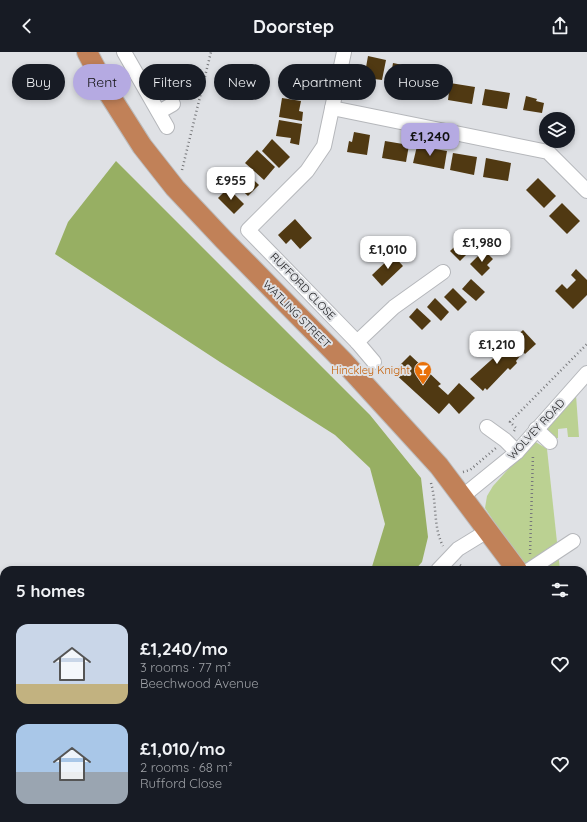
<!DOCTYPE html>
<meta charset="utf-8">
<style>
:root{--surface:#171b24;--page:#20242c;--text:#f1f3f6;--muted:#9ea1a6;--accent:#b5aae2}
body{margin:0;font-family:Quicksand,sans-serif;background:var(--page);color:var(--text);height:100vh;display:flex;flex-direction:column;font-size:15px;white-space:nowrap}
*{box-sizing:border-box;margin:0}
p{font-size:13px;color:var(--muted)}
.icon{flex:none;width:22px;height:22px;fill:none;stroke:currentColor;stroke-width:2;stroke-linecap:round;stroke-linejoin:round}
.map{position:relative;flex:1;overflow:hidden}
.sheet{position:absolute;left:0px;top:514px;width:587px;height:256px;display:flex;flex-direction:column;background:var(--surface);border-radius:12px 12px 0 0;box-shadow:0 2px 6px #0003}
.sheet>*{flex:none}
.guide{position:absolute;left:12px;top:12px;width:563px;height:36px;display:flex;gap:8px}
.controls{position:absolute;left:539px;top:60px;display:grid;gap:8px}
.controls a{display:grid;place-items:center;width:36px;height:36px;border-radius:50%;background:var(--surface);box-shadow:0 2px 6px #0003;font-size:20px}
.price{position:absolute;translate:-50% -34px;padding:0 9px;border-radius:8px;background:#fff;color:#222;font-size:13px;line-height:26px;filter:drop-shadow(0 1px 2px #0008)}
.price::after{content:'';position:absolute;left:50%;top:24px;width:12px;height:9px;margin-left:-6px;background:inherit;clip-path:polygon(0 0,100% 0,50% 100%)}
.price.selected{background:var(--accent);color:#111}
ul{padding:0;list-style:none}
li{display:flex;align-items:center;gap:12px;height:100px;padding:0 16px}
li span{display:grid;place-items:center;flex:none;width:112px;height:80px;border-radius:12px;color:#555}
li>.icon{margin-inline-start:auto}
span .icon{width:48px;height:48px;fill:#fffc;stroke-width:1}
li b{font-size:17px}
h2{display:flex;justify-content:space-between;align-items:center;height:48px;padding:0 16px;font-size:17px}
.tag{padding:0 14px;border-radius:18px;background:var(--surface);box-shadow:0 2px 6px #0003;font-size:14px;line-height:36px}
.tag.selected{background:var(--accent);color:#111}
header{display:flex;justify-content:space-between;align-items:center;height:52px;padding:0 16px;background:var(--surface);font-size:18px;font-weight:700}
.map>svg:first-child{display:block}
</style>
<header><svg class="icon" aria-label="back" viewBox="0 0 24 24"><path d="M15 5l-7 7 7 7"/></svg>Doorstep<svg class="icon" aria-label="share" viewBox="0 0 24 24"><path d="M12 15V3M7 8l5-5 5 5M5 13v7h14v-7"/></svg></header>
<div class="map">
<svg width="587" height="770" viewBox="0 0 587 770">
<rect width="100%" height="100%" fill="#dfe1e5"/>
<g fill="#bbd192">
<path d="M 576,343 L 579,385 L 568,385 L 567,376 L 558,377 L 558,386 L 552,387 L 546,379 Z"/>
<path d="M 534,389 L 547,397 L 560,518 L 526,518 L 485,456 L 487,444 L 493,434 Z"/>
<path d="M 583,718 L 587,723 L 587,770 L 577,770 L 576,766 L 583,766 Z"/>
</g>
<g fill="#97af63">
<path d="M 116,109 L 370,363 L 421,426 L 428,485 L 422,510 L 415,518 L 371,518 L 385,472 L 370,416 L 335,383 L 220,310 L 55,202 L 68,170 Z"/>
<path d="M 361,766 L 427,766 L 427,770 L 360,770 Z"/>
<path d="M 542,766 L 576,766 L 577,770 L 540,770 Z"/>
</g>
<g fill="#503912">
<path d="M 368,4 L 386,8 L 382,28 L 374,27 L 372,33 L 363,32 Z"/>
<path d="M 393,11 L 412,15 L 407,39 L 389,36 Z"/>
<path d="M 415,25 L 441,30 L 438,46 L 408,40 L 410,28 L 415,29 Z"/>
<path d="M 450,31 L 475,35 L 472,52 L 448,48 Z"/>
<path d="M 485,37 L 510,41 L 507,57 L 482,53 Z"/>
<path d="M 526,44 L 537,47 L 536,49 L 544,51 L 542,61 L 523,58 Z"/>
<path d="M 282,46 L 301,49 L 299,59 L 303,60 L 302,69 L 279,65 Z"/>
<path d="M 279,68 L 302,72 L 299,93 L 290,91 L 291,86 L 276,84 Z"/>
<path d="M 354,80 L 370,83 L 367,103 L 347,100 L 349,89 L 352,90 Z"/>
<path d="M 272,87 L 290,105 L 279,116 L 262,99 Z"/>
<path d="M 385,89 L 409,93 L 406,110 L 382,106 Z"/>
<path d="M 417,94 L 447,99 L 444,117 L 413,111 Z"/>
<path d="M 257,98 L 275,115 L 264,128 L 245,111 Z"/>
<path d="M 453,101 L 477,105 L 474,123 L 450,118 Z"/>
<path d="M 486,106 L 511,111 L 508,129 L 483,125 Z"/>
<path d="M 241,116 L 259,133 L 248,144 L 230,127 Z"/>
<path d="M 538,126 L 556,144 L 544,156 L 526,138 Z"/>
<path d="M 228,136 L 244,152 L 234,162 L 218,146 Z"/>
<path d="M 562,151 L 580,169 L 567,182 L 549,164 Z"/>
<path d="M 295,167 L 312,186 L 300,197 L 291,187 L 286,192 L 278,183 Z"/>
<path d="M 464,186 L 474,195 L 460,209 L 450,199 Z"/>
<path d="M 484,198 L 493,207 L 487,213 L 490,216 L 482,224 L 470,212 Z"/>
<path d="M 393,203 L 403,214 L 382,234 L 372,223 Z"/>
<path d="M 576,217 L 587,228 L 587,243 L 573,257 L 555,239 L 562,232 L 567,237 L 576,228 L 571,223 Z"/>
<path d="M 471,227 L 485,240 L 476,249 L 462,237 Z"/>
<path d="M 453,236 L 467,250 L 458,259 L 444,245 Z"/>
<path d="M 435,246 L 449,260 L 441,269 L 427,255 Z"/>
<path d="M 417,256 L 431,269 L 422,278 L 409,265 Z"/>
<path d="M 523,278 L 536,292 L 525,302 L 512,288 Z"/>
<path d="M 501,283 L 521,303 L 516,309 L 517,311 L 510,318 L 508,316 L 487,338 L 485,336 L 483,339 L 470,327 L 500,300 L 492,292 Z"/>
<path d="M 410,303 L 441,332 L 438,334 L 448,343 L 459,331 L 475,346 L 459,362 L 449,351 L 439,362 L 393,320 Z"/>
</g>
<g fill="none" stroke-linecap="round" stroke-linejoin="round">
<defs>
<g id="minor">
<path d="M 124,0 L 167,75"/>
<path d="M 344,0 L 324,94 L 307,119 L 248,178 L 357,290 L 394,255 L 443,220"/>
<path d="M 332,56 L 548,100 L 587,139"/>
<path d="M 159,60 L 173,52"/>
<path d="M 357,290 L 374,310"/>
<path d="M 487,375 L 505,388 L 517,400"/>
<path d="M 536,377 L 550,390"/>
<path d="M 463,444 L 517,400 L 587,321"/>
<path d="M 438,518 L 458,497 L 489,478"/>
<path d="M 529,518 L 573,489"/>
<path d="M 0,685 L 4,686"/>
<path d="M 347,770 L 348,766"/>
</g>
<g id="highway">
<path d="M 87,0 L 109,42 L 142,94 L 175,136 L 223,187 L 343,309 L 439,414 L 517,518"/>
<path d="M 583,620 L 587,626"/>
</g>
</defs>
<use href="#minor" stroke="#b5b7bb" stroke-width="16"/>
<use href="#highway" stroke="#bcbcbd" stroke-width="22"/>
<g stroke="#77787b" stroke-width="2.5" stroke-dasharray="1 3" stroke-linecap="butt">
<path d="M 182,118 L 211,0"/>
<path d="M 514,379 L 516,376 L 510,370 L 587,292"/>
<path d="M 463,420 L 470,418 L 496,396"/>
<path d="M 431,431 C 437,452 433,475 443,494"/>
<path d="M 530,502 L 533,403"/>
<path d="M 460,513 L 468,518"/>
<path d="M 0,625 L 4,624"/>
<path d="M 583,645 L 587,651"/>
</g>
<use href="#minor" stroke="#fff" stroke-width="14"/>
<use href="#highway" stroke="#c18158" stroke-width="20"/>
</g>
<defs>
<symbol id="bar-pin" viewBox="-11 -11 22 30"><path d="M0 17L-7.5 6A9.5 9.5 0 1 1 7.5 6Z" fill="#e8710a" stroke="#dfe1e5"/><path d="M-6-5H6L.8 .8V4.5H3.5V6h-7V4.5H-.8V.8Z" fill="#fff"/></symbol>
</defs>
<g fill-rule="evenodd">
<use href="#bar-pin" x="413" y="308" width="20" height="27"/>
</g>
<g text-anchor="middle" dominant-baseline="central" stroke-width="4" stroke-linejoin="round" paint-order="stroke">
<g font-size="11" fill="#202022" stroke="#dfe1e5">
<text transform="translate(303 234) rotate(46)">RUFFORD CLOSE</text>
<text transform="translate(297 262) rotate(45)">WATLING STREET</text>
<text transform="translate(536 377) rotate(-47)">WOLVEY ROAD</text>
</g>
<g font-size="11" fill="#c56008" stroke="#dfe1e5" text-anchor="end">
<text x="410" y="318">Hinckley Knight</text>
</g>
</g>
</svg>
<div class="controls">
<a><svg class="icon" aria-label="layers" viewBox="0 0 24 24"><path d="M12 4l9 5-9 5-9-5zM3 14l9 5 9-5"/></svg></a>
</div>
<b class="price selected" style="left:430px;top:105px">£1,240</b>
<b class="price" style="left:231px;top:149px">£955</b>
<b class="price" style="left:482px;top:211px">£1,980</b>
<b class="price" style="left:388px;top:218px">£1,010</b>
<b class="price" style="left:497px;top:313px">£1,210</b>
<div class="guide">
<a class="tag">Buy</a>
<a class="tag selected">Rent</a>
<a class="tag">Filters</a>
<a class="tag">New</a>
<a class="tag">Apartment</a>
<a class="tag">House</a>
</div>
<section class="sheet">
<h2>5 homes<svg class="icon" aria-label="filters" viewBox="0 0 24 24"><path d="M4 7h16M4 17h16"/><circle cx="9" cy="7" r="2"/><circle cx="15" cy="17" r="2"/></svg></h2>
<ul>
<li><span style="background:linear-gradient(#c9d6e8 75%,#c2b280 0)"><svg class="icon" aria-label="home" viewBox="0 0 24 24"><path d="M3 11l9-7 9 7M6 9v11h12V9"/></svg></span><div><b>£1,240/mo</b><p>3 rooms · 77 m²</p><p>Beechwood Avenue</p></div><svg class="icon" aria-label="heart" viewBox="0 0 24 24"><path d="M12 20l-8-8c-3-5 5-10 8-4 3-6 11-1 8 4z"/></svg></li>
<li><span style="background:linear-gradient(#a9c7e8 60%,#9aa5b1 0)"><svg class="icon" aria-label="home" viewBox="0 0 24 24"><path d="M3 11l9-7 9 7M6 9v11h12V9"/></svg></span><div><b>£1,010/mo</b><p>2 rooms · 68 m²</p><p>Rufford Close</p></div><svg class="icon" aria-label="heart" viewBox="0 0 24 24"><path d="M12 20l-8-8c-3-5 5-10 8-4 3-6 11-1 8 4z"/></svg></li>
</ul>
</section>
</div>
